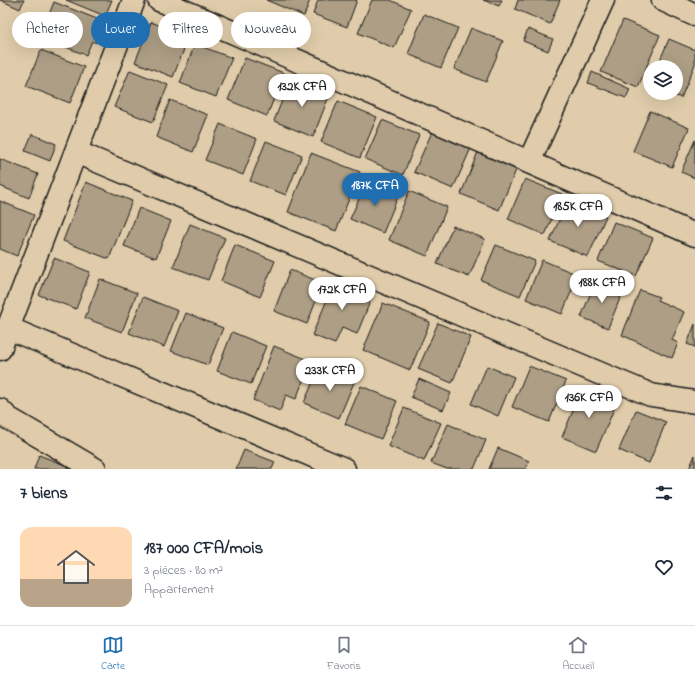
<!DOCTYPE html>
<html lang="fr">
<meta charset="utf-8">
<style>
:root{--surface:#fff;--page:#f2f2f3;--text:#1f2937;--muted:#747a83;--line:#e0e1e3;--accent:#1f6fb2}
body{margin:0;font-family:"Indie Flower",sans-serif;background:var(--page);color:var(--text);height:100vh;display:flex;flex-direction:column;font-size:15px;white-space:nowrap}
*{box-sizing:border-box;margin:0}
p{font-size:13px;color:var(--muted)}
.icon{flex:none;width:22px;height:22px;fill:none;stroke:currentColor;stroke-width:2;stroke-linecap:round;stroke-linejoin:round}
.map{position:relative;height:469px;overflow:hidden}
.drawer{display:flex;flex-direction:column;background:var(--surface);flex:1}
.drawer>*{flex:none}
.top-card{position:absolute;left:12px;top:12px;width:400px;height:36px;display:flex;gap:8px}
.buttons{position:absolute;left:643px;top:60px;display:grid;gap:8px}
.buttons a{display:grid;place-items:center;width:40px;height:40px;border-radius:50%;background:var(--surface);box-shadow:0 4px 16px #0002;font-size:20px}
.price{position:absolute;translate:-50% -34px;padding:0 9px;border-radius:14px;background:#fff;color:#222;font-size:13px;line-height:26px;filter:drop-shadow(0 1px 2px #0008)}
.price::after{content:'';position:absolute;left:50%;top:24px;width:12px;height:9px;margin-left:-6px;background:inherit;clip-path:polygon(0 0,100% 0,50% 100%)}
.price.current{background:var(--accent);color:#fff}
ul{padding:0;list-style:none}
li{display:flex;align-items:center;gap:12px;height:100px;padding:0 20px}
li span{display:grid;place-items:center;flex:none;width:112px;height:80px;border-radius:12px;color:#555}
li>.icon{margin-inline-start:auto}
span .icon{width:48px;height:48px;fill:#fffc;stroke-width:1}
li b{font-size:17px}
h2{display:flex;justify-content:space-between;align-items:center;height:48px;padding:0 20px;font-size:17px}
.pill{padding:0 14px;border-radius:18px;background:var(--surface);box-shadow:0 4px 16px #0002;font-size:14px;line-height:36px}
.pill.current{background:var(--accent);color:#fff}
.tabs{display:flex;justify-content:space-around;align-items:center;height:56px;border-top:1px solid var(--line);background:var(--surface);font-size:11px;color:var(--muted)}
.tabs a{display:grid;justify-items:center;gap:2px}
.tabs .current{color:var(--accent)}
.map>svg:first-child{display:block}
</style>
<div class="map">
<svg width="695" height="469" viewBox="0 0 695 469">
<rect width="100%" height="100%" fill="#e0ccaa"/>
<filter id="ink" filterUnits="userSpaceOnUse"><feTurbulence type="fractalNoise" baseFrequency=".025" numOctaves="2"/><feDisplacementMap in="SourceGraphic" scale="8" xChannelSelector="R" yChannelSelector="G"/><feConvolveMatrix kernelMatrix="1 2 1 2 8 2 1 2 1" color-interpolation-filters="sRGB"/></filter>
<g filter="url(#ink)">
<g fill="#ad9e85" stroke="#1c1c1c">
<path d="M 0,0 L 24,0 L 20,9 Z"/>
<path d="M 66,0 L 112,0 L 105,16 Z"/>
<path d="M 266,0 L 310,0 L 304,16 Z"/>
<path d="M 318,0 L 357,0 L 347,27 L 313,14 Z"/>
<path d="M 372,0 L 390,0 L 411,9 L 394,48 L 358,33 Z"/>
<path d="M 483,0 L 502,0 L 499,6 Z"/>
<path d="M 518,0 L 560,0 L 550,24 L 515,9 Z"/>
<path d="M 54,2 L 102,21 L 100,24 L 107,27 L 103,37 L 99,36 L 96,43 L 92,41 L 86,55 L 40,37 Z"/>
<path d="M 424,14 L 458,28 L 441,68 L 408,54 Z"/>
<path d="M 623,20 L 660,35 L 638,87 L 601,72 Z"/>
<path d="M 151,22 L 189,37 L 173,77 L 135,62 Z"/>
<path d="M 471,28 L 503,41 L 486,82 L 454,69 Z"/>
<path d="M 528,29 L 553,39 L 548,51 L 523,41 Z"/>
<path d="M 669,39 L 695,50 L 695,64 L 681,98 L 669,93 L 676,93 L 676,67 L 657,67 Z"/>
<path d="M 195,44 L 232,58 L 216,97 L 180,83 Z"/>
<path d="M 41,50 L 84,67 L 70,103 L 26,86 Z"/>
<path d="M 245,58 L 284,73 L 267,116 L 228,100 Z"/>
<path d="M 130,70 L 168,85 L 153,122 L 114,107 Z"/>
<path d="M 592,72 L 630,89 L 626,98 L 588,83 Z"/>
<path d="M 290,80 L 329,96 L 313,137 L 274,121 Z"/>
<path d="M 170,100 L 208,115 L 193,152 L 156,137 Z"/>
<path d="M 338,101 L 377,117 L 360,158 L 321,142 Z"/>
<path d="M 650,111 L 689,128 L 672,167 L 633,151 Z"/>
<path d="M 382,120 L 419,135 L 403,175 L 365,159 Z"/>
<path d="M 220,124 L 257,139 L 243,175 L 205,160 Z"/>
<path d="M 432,132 L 471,148 L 453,189 L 414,172 Z"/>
<path d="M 32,134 L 56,144 L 50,161 L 25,151 Z"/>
<path d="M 695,140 L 695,178 L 681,172 Z"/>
<path d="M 266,141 L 302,155 L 286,195 L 250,181 Z"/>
<path d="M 480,147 L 519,163 L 499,210 L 461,194 Z"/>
<path d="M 311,153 L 360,172 L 336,231 L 288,212 Z"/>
<path d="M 0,159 L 38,174 L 29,198 L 0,186 Z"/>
<path d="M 525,179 L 562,194 L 545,235 L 508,219 Z"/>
<path d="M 367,181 L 399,194 L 383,233 L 350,219 Z"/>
<path d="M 86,182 L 132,201 L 109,259 L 63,241 Z"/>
<path d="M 409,191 L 447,207 L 427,256 L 389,240 Z"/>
<path d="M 568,200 L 606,216 L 588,257 L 550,241 Z"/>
<path d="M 0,201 L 34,215 L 17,256 L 0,249 Z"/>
<path d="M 139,208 L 171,221 L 156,258 L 124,246 Z"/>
<path d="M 614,222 L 653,238 L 636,276 L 598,261 Z"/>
<path d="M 190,224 L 225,238 L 208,280 L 173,267 Z"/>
<path d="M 453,226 L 485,239 L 469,277 L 437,264 Z"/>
<path d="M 235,245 L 275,261 L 260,297 L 221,281 Z"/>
<path d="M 496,245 L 535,261 L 520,296 L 481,280 Z"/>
<path d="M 54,258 L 90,272 L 76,309 L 39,295 Z"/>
<path d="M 542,260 L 578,275 L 562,314 L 526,299 Z"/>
<path d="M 290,270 L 323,283 L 307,324 L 274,311 Z"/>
<path d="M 100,279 L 137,293 L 122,332 L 85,318 Z"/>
<path d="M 336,279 L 373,294 L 357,334 L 342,328 L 335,344 L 312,335 Z"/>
<path d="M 596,280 L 623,291 L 608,328 L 581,317 Z"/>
<path d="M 640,290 L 659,297 L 657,300 L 684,312 L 672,340 L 678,343 L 672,358 L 622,335 Z"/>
<path d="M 143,297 L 178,311 L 164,347 L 129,333 Z"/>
<path d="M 383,303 L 430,322 L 410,370 L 363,350 Z"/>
<path d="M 186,313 L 223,328 L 208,365 L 171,351 Z"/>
<path d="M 438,323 L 471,337 L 452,383 L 418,369 Z"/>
<path d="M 695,324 L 695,347 L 687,344 Z"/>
<path d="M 232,332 L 266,346 L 251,384 L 217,371 Z"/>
<path d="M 274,346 L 311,361 L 296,399 L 286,395 L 280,411 L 253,400 Z"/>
<path d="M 320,365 L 355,380 L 339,418 L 304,403 Z"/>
<path d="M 487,366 L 514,377 L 498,416 L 471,404 Z"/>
<path d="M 529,366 L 566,381 L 549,422 L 512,407 Z"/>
<path d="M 419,379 L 451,393 L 443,410 L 411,397 Z"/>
<path d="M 361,386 L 397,401 L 381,439 L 345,424 Z"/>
<path d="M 583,387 L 617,402 L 596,451 L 562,437 Z"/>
<path d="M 404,408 L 441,423 L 424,461 L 388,446 Z"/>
<path d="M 636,410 L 666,422 L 649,463 L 619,450 Z"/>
<path d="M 448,424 L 486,440 L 474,469 L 447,469 L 431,463 Z"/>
<path d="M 498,448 L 529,461 L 526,469 L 489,469 Z"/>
<path d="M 244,450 L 275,462 L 272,469 L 236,469 Z"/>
<path d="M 39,455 L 75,469 L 34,469 Z"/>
<path d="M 695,455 L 695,469 L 689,469 Z"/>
</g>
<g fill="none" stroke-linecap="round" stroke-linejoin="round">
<defs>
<g id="minor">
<path d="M 159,0 L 695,235"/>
<path d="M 663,0 L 695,15"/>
<path d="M 76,152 L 651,395 L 695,402"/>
<path d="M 529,162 L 603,0"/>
<path d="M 8,328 L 344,469"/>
<path d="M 0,349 L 134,0"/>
<path d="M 0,410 L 8,418 L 95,469"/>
</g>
</defs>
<use href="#minor" stroke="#1c1c1c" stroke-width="25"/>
<use href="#minor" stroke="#e0ccaa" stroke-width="22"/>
</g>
</g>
</svg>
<div class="buttons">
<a><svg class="icon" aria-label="layers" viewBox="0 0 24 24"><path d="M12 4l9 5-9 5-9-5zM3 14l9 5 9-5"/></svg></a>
</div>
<b class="price" style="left:302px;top:108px">132K CFA</b>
<b class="price current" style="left:375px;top:207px">187K CFA</b>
<b class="price" style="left:578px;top:228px">185K CFA</b>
<b class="price" style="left:602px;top:304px">188K CFA</b>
<b class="price" style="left:342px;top:311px">172K CFA</b>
<b class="price" style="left:330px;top:392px">233K CFA</b>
<b class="price" style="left:589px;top:419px">136K CFA</b>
<div class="top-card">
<a class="pill">Acheter</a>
<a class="pill current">Louer</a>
<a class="pill">Filtres</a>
<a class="pill">Nouveau</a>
</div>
</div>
<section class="drawer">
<h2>7 biens<svg class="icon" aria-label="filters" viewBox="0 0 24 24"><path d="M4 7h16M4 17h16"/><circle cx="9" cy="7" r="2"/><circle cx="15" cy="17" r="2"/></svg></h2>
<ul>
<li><span style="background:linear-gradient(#ffd9b3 65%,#b9a48a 0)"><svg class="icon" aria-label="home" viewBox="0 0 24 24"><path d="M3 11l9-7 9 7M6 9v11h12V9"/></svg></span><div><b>187 000 CFA/mois</b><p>3 pièces · 80 m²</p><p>Appartement</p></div><svg class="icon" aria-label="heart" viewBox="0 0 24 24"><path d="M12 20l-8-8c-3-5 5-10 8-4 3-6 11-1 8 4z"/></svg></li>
</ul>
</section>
<nav class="tabs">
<a class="current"><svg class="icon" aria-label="map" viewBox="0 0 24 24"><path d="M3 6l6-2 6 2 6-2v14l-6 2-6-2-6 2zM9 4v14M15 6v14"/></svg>Carte</a>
<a><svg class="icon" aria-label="saved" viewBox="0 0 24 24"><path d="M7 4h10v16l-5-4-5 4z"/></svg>Favoris</a>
<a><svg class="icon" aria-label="home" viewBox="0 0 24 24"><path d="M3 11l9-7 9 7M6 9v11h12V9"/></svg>Accueil</a>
</nav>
